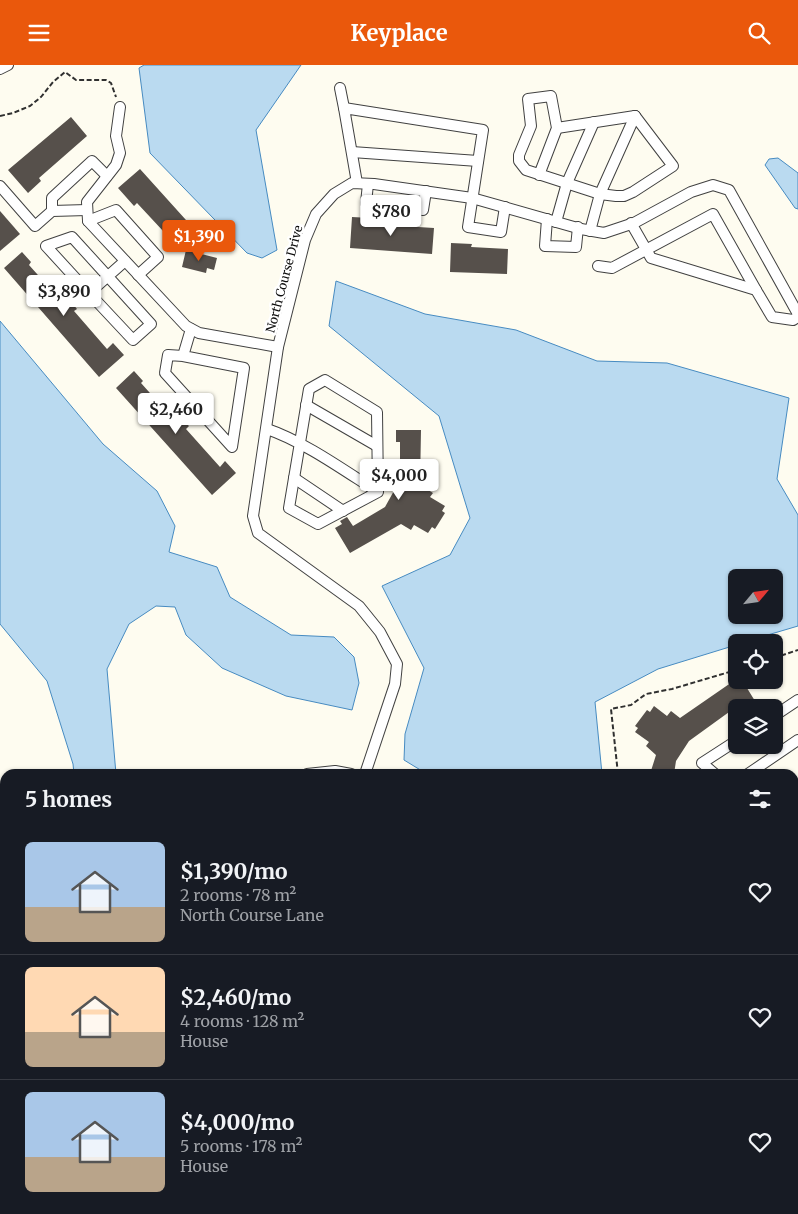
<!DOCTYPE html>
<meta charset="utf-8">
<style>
:root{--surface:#171b24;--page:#20242c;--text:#f1f3f6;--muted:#9ea1a6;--line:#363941;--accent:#ea580c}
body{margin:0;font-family:Merriweather,serif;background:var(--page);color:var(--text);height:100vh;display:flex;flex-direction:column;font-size:19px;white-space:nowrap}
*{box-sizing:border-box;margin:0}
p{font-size:16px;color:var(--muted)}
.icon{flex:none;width:28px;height:28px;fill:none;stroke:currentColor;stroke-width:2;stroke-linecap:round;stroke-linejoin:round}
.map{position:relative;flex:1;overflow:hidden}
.side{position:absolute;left:0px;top:704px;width:799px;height:446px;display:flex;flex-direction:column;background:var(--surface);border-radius:15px 15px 0 0;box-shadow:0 1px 4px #0004}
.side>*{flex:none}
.needle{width:32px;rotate:61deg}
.fabs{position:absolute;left:728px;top:504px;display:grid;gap:10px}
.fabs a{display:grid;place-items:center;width:55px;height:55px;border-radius:8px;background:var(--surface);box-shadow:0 1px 4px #0004;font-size:25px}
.price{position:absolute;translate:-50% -42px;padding:0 11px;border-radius:5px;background:#fff;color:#222;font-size:16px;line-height:32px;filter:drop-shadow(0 1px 2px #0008)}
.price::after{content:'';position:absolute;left:50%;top:30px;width:15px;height:11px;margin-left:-8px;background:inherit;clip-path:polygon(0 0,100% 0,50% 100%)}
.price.selected{background:var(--accent);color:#fff}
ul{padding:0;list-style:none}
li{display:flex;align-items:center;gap:15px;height:125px;padding:0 25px}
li+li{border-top:1px solid var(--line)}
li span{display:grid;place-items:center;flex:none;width:140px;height:100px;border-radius:8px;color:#555}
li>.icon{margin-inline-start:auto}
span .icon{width:60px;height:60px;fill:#fffc;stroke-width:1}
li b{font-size:21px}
h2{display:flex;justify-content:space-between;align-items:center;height:60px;padding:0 25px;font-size:21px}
header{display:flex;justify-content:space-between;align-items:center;height:65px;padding:0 25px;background:var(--accent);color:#fff;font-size:22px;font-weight:700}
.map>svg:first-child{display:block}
</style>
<header><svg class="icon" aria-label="menu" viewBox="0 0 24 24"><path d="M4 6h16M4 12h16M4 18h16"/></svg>Keyplace<svg class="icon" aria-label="search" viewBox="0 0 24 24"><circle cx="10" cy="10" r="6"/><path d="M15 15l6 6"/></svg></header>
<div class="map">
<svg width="798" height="1149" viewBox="0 0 798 1149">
<rect width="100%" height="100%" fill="#fefcf0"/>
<g fill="#badaf0" stroke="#478bc1" fill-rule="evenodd">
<path d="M 144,0 L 301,0 L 256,65 L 277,185 L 262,193 L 247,188 L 150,88 L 139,3 Z"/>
<path d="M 778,93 L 798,108 L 798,144 L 795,143 L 765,100 L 769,94 Z"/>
<path d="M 336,216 L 425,249 L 516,265 L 597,296 L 667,298 L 789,333 L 777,414 L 798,450 L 798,561 L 744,577 L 736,578 L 736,580 L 658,604 L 595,637 L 602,709 L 427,709 L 404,695 L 405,669 L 424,603 L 382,521 L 450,490 L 470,453 L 439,351 L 329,261 ZM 736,512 L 774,512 L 774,550 L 736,550 Z"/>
<path d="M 0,256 L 103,379 L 157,426 L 175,461 L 169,487 L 217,502 L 230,532 L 291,570 L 334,572 L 354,592 L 359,618 L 352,645 L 286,631 L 222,603 L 186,570 L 175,542 L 156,541 L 129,559 L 107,604 L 116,709 L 74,709 L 73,699 L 47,616 L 0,559 Z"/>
<path d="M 0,926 L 5,926 L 5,1027 L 0,1023 Z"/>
<path d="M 168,1145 L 704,1145 L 702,1149 L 175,1149 Z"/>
</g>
<g fill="#56504b">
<path d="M 71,52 L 87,71 L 39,113 L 41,116 L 28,128 L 8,105 Z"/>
<path d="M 140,104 L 195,165 L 177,181 L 137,138 L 134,141 L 118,123 Z"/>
<path d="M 0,146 L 20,169 L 0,186 Z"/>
<path d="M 352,152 L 371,153 L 371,159 L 434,163 L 432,189 L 350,183 Z"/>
<path d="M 451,178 L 472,179 L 471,182 L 508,184 L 507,209 L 450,207 Z"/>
<path d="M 186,185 L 217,193 L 214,205 L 207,203 L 206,208 L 182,202 Z"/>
<path d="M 22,187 L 31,197 L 29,200 L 62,237 L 67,232 L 77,244 L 74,246 L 107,284 L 113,278 L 124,290 L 99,312 L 4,203 Z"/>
<path d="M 134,306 L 143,316 L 141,318 L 174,355 L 179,351 L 189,361 L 186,364 L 220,402 L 225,396 L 236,408 L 212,430 L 116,323 Z"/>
<path d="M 396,365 L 421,365 L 420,420 L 433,428 L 430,432 L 445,441 L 442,446 L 445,448 L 435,464 L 432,462 L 428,468 L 414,460 L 411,465 L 401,459 L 350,488 L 335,463 L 342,459 L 340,456 L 347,452 L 353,461 L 385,442 L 400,415 L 400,377 L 396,377 Z"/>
<path d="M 735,615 L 742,615 L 755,636 L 744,642 L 740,640 L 736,642 L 689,676 L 676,696 L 674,709 L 650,709 L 656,690 L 646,681 L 649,677 L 635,667 L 638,663 L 635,661 L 647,645 L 650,647 L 654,641 L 667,651 L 671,646 L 680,653 Z"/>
</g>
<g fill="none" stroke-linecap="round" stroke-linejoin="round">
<defs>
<g id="minor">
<path d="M 0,4 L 8,0"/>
<path d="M 340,23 L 344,43"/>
<path d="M 120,42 L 116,71 L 120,88 L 116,100 L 87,137 L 88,156 L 186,261 L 199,268 L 278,282"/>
<path d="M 557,63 L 635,51"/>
<path d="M 352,87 L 478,96"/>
<path d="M 539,110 L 557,63 L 551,31 L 528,34 L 531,61 L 519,90 L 519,96 L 526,105 L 600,129 L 616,131 L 624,131 L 633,127 L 673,101 L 635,51"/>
<path d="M 357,118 L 344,43 L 483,65 L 468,162 L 501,167 L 505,142"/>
<path d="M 368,119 L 366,138 L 423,145 L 426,126"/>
<path d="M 0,121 L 35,161 L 52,146 L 87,145"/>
<path d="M 52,146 L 52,133 L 92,96 L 107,111"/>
<path d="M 547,154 L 545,181 L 576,182 L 578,162"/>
<path d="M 88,156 L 116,145 L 158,192 L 138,210"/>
<path d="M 556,157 L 567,118 L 594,57"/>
<path d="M 631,158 L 651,193 L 756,225 L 772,252 L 793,255 L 798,252"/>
<path d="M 590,166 L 600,129 L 635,51"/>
<path d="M 598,201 L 612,203 L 713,149 L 756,225"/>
<path d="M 89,228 L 133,275 L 151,259 L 72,172 L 46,181 L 89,228 L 125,196"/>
<path d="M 183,291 L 244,303 L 232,382 L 165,308 L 168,290 L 183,291 L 191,264"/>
<path d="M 306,340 L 377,381"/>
<path d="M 267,364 C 303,376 345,406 378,427 L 318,459 L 289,443 L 309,324 L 325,315 L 377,347 L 378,427"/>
<path d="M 294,413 L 343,446"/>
<path d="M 774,651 L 798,635"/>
<path d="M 307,709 L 335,706 L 351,709"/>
<path d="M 365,709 L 395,619 L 397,599 L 380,567 L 359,541 L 258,468 L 253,451 L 278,282 L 305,175 L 316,149 L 334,129 L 352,118 L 374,119 L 472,133 L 581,164 L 604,168 L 634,158 L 691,127 L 713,120 L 729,125 L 798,249"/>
<path d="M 715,709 L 702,698 L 736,676"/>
<path d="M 748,709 L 798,675"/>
<path d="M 794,733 L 798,731"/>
<path d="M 0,866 L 3,882"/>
<path d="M 794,897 L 798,905"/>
<path d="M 794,966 L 798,974"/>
<path d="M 794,984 L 798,982"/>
<path d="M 794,1014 L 798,1021"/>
<path d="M 794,1070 L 795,1073 L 798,1071"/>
<path d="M 794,1111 L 798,1109"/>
</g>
</defs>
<use href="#minor" stroke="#414141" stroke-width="12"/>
<g stroke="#303030" stroke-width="2" stroke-dasharray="5 2.5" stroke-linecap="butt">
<path d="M 0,51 L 13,48 L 30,41 L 41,32 L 53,17 L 65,7 L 76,15 L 106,15 L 111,18 L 116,32"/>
<path d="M 774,593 L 798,585"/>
<path d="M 618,709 L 611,644 L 631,640 L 646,629 L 672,624 L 736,605"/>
<path d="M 0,1058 L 5,1062"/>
<path d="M 117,1145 L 122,1149"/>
<path d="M 719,1149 L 721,1145"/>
</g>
<use href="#minor" stroke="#fff" stroke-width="10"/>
</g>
<g text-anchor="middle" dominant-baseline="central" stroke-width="5" stroke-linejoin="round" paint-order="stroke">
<g font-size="12" fill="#0e0e0e" stroke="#fff">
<text transform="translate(284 214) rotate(-75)">North Course Drive</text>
</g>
</g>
</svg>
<div class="fabs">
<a><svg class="needle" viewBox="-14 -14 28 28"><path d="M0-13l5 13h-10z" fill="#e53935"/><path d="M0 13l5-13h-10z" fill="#9ea1a6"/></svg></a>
<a><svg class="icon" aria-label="locate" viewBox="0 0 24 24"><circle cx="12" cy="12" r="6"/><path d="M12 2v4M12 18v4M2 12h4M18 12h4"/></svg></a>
<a><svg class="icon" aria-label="layers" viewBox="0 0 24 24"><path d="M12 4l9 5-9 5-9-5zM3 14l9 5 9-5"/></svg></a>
</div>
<b class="price" style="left:391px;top:172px">$780</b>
<b class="price selected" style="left:199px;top:197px">$1,390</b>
<b class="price" style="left:64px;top:252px">$3,890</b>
<b class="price" style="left:176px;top:370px">$2,460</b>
<b class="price" style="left:399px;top:436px">$4,000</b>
<section class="side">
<h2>5 homes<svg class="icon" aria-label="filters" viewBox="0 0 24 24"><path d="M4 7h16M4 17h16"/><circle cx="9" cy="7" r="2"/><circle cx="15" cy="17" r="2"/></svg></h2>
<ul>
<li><span style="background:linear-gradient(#a9c7e8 65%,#b9a48a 0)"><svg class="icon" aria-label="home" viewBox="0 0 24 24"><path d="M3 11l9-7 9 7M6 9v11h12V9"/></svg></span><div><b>$1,390/mo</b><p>2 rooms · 78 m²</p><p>North Course Lane</p></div><svg class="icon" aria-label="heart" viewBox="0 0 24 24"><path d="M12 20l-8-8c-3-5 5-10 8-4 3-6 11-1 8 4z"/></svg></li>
<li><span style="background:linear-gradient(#ffd9b3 65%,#b9a48a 0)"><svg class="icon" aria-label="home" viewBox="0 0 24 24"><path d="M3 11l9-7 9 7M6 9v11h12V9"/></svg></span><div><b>$2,460/mo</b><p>4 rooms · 128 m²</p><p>House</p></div><svg class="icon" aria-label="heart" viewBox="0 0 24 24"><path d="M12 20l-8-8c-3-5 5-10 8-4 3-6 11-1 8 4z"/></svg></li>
<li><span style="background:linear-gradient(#a9c7e8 65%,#b9a48a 0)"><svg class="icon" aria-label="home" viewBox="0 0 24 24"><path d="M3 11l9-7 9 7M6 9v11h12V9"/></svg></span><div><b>$4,000/mo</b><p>5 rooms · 178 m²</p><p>House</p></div><svg class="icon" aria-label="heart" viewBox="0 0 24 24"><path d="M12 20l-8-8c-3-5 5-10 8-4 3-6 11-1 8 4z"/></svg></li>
</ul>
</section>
</div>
